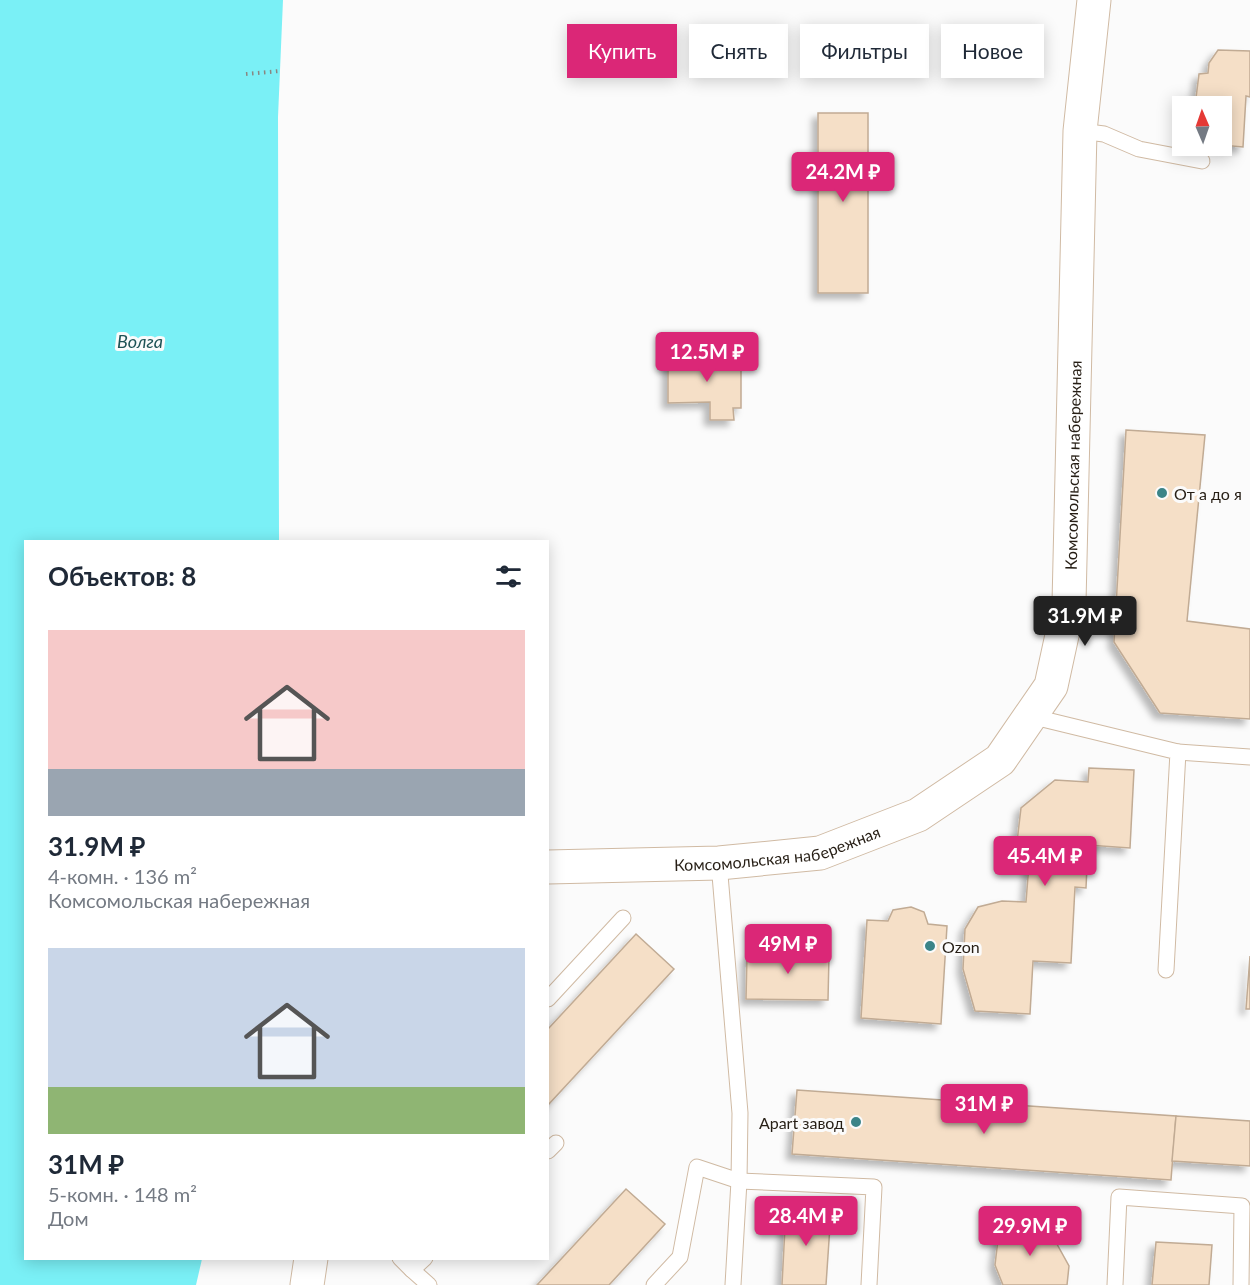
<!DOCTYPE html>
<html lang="ru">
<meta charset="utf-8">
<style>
:root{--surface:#fff;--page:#f2f2f3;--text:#1f2937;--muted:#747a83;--accent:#db2777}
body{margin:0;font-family:Lato,sans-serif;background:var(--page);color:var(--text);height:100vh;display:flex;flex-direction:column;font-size:22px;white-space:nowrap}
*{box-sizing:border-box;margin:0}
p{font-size:20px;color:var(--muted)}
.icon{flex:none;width:33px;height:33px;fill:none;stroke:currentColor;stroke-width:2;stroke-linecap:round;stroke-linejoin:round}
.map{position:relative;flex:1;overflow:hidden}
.sheet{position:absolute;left:24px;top:540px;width:525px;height:720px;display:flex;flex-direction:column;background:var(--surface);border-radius:0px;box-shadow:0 3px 15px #0003}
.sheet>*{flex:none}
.hud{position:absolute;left:567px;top:24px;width:570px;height:54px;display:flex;gap:12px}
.needle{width:39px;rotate:358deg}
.controls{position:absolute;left:1172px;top:96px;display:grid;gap:12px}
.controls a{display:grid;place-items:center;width:60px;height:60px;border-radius:0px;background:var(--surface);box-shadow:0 3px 15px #0003;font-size:30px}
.price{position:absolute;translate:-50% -51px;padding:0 14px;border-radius:6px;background:var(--accent);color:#fff;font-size:20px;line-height:39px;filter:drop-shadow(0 2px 3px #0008)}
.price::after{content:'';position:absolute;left:50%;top:36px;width:18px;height:14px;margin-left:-9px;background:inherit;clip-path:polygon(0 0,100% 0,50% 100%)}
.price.active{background:#222;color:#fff}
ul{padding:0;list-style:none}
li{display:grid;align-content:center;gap:12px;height:318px;padding:0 24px}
li span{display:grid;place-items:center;height:186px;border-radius:0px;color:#555}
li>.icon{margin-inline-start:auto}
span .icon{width:108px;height:108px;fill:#fffc;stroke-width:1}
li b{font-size:26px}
h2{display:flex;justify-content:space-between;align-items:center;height:72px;padding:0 24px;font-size:26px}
.chip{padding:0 21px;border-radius:0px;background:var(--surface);box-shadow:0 3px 15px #0003;font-size:21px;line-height:54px}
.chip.active{background:var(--accent);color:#fff}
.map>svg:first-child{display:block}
</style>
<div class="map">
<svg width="1250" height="1285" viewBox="0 0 1250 1285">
<defs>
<filter id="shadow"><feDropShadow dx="-5.5" dy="5.5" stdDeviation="3" flood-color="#0004"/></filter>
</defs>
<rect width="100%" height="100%" fill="#fbfbfb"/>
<path fill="#7af0f6" d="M 0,0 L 283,0 L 278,117 L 279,541 L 26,542 L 26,1258 L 202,1259 L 196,1285 L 0,1285 Z"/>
<g fill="#f5dfc7" stroke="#c1ab94" stroke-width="1.5" filter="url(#shadow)">
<path d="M 1218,50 L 1250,51 L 1250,97 L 1246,96 L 1243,147 L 1221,145 L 1221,106 L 1195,106 L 1199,74 L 1208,73 L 1209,63 Z"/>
<rect x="818" y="113" width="50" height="180"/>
<path d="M 741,356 L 741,408 L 733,408 L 734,420 L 710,420 L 710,402 L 668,403 L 668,357 Z"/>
<path d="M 1126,430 L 1205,435 L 1187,621 L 1250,629 L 1250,719 L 1160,713 L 1114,642 Z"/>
<path d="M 1089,768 L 1134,770 L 1130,848 L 1088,845 L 1086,888 L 1075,887 L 1071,963 L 1033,961 L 1030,1014 L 975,1011 L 963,969 L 965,929 L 978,907 L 1002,901 L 1026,902 L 1029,864 L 1017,842 L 1021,808 L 1055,780 L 1088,782 Z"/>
<path d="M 911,907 L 924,912 L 928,924 L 947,926 L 941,1024 L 861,1018 L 867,920 L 888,921 L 893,910 Z"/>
<path d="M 636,934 L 674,969 L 548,1105 L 548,1029 Z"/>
<path d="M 770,948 L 815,948 L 815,956 L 829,956 L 828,1000 L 746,999 L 747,956 L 770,956 Z"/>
<path d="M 1250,956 L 1250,1009 L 1246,1009 Z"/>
<path d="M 797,1090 L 1176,1116 L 1171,1180 L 792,1154 Z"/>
<path d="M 1176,1116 L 1250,1121 L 1250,1166 L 1172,1161 Z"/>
<path d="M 626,1189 L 665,1224 L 609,1285 L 537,1285 Z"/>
<path d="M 786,1208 L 831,1211 L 826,1285 L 782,1285 Z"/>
<path d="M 1000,1223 L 1048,1228 L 1069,1266 L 1067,1285 L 1003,1285 L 995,1265 Z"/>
<path d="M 1156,1242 L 1212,1245 L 1209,1285 L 1152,1285 Z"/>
</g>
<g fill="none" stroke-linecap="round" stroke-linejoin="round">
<defs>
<g id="lane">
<path d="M 1080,131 L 1104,134 L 1139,149 L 1202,161"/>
<path d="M 1030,716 L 1178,752 L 1166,970"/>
<path d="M 1178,752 L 1250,757"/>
<path d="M 719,863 L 740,1113 L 739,1181 L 733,1285"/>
<path d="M 548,999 L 623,918"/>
<path d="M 548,1151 L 556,1143"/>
<path d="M 400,1258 L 412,1270 L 425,1258"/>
<path d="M 412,1270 L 429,1285"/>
<path d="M 654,1285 L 680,1257 L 697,1167 L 739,1181 L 874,1187 L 869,1285"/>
<path d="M 1115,1285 L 1119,1197 L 1242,1206 L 1241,1285"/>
</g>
<g id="secondary">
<path id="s1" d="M 548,867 L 719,863 L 820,853 L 918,815 L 1000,760 L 1051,686 L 1069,603 L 1080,131 L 1094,0"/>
<path d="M 307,1285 L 311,1258"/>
</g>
</defs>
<use href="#lane" stroke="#d0baa3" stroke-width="17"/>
<use href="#secondary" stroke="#d0baa3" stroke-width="35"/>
<path stroke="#8a8681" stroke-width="4" stroke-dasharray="1.5 4.5" stroke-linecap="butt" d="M 246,74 L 280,71"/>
<use href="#lane" stroke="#fff" stroke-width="15"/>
<use href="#secondary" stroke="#fff" stroke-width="33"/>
</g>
<g fill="#3b8488" stroke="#fbfbfb" stroke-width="2">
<circle cx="1162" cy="493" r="6"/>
<circle cx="930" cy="946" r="6"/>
<circle cx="856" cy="1122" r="6"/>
</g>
<g text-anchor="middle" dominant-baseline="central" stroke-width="6" stroke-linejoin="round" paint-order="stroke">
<g font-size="16" fill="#261e15" stroke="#fbfbfb">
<text stroke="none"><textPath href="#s1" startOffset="789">Комсомольская набережная</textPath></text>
<text stroke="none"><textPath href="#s1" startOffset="231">Комсомольская набережная</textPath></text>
</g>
<g font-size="16" fill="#261e15" stroke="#fbfbfb" text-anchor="start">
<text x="1174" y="493">От а до я</text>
<text x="942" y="946">Ozon</text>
<text x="844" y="1122" text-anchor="end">Apart завод</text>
</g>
<g font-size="18" font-style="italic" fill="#1e5255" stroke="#fbfbfb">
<text x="140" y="341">Волга</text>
</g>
</g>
</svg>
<div class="controls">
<a><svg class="needle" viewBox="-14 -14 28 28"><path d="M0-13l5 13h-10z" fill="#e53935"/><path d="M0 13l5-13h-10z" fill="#747a83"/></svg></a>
</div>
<b class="price" style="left:843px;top:203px">24.2M ₽</b>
<b class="price" style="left:707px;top:383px">12.5M ₽</b>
<b class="price active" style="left:1085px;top:647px">31.9M ₽</b>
<b class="price" style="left:1045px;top:887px">45.4M ₽</b>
<b class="price" style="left:788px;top:975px">49M ₽</b>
<b class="price" style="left:984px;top:1135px">31M ₽</b>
<b class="price" style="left:806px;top:1247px">28.4M ₽</b>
<b class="price" style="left:1030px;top:1257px">29.9M ₽</b>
<div class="hud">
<a class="chip active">Купить</a>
<a class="chip">Снять</a>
<a class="chip">Фильтры</a>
<a class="chip">Новое</a>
</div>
<section class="sheet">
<h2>Объектов: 8<svg class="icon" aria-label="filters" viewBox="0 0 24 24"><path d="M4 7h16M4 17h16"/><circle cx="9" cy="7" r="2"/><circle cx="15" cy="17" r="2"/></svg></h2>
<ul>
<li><span style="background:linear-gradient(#f6c9c9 75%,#9aa5b1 0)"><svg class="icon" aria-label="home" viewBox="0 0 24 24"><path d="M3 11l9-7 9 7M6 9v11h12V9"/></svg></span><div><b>31.9M ₽</b><p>4-комн. · 136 m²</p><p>Комсомольская набережная</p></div></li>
<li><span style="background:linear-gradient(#c9d6e8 75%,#8fb573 0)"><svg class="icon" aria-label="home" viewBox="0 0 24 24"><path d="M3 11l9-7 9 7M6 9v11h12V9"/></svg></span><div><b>31M ₽</b><p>5-комн. · 148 m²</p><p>Дом</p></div></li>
</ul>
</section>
</div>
